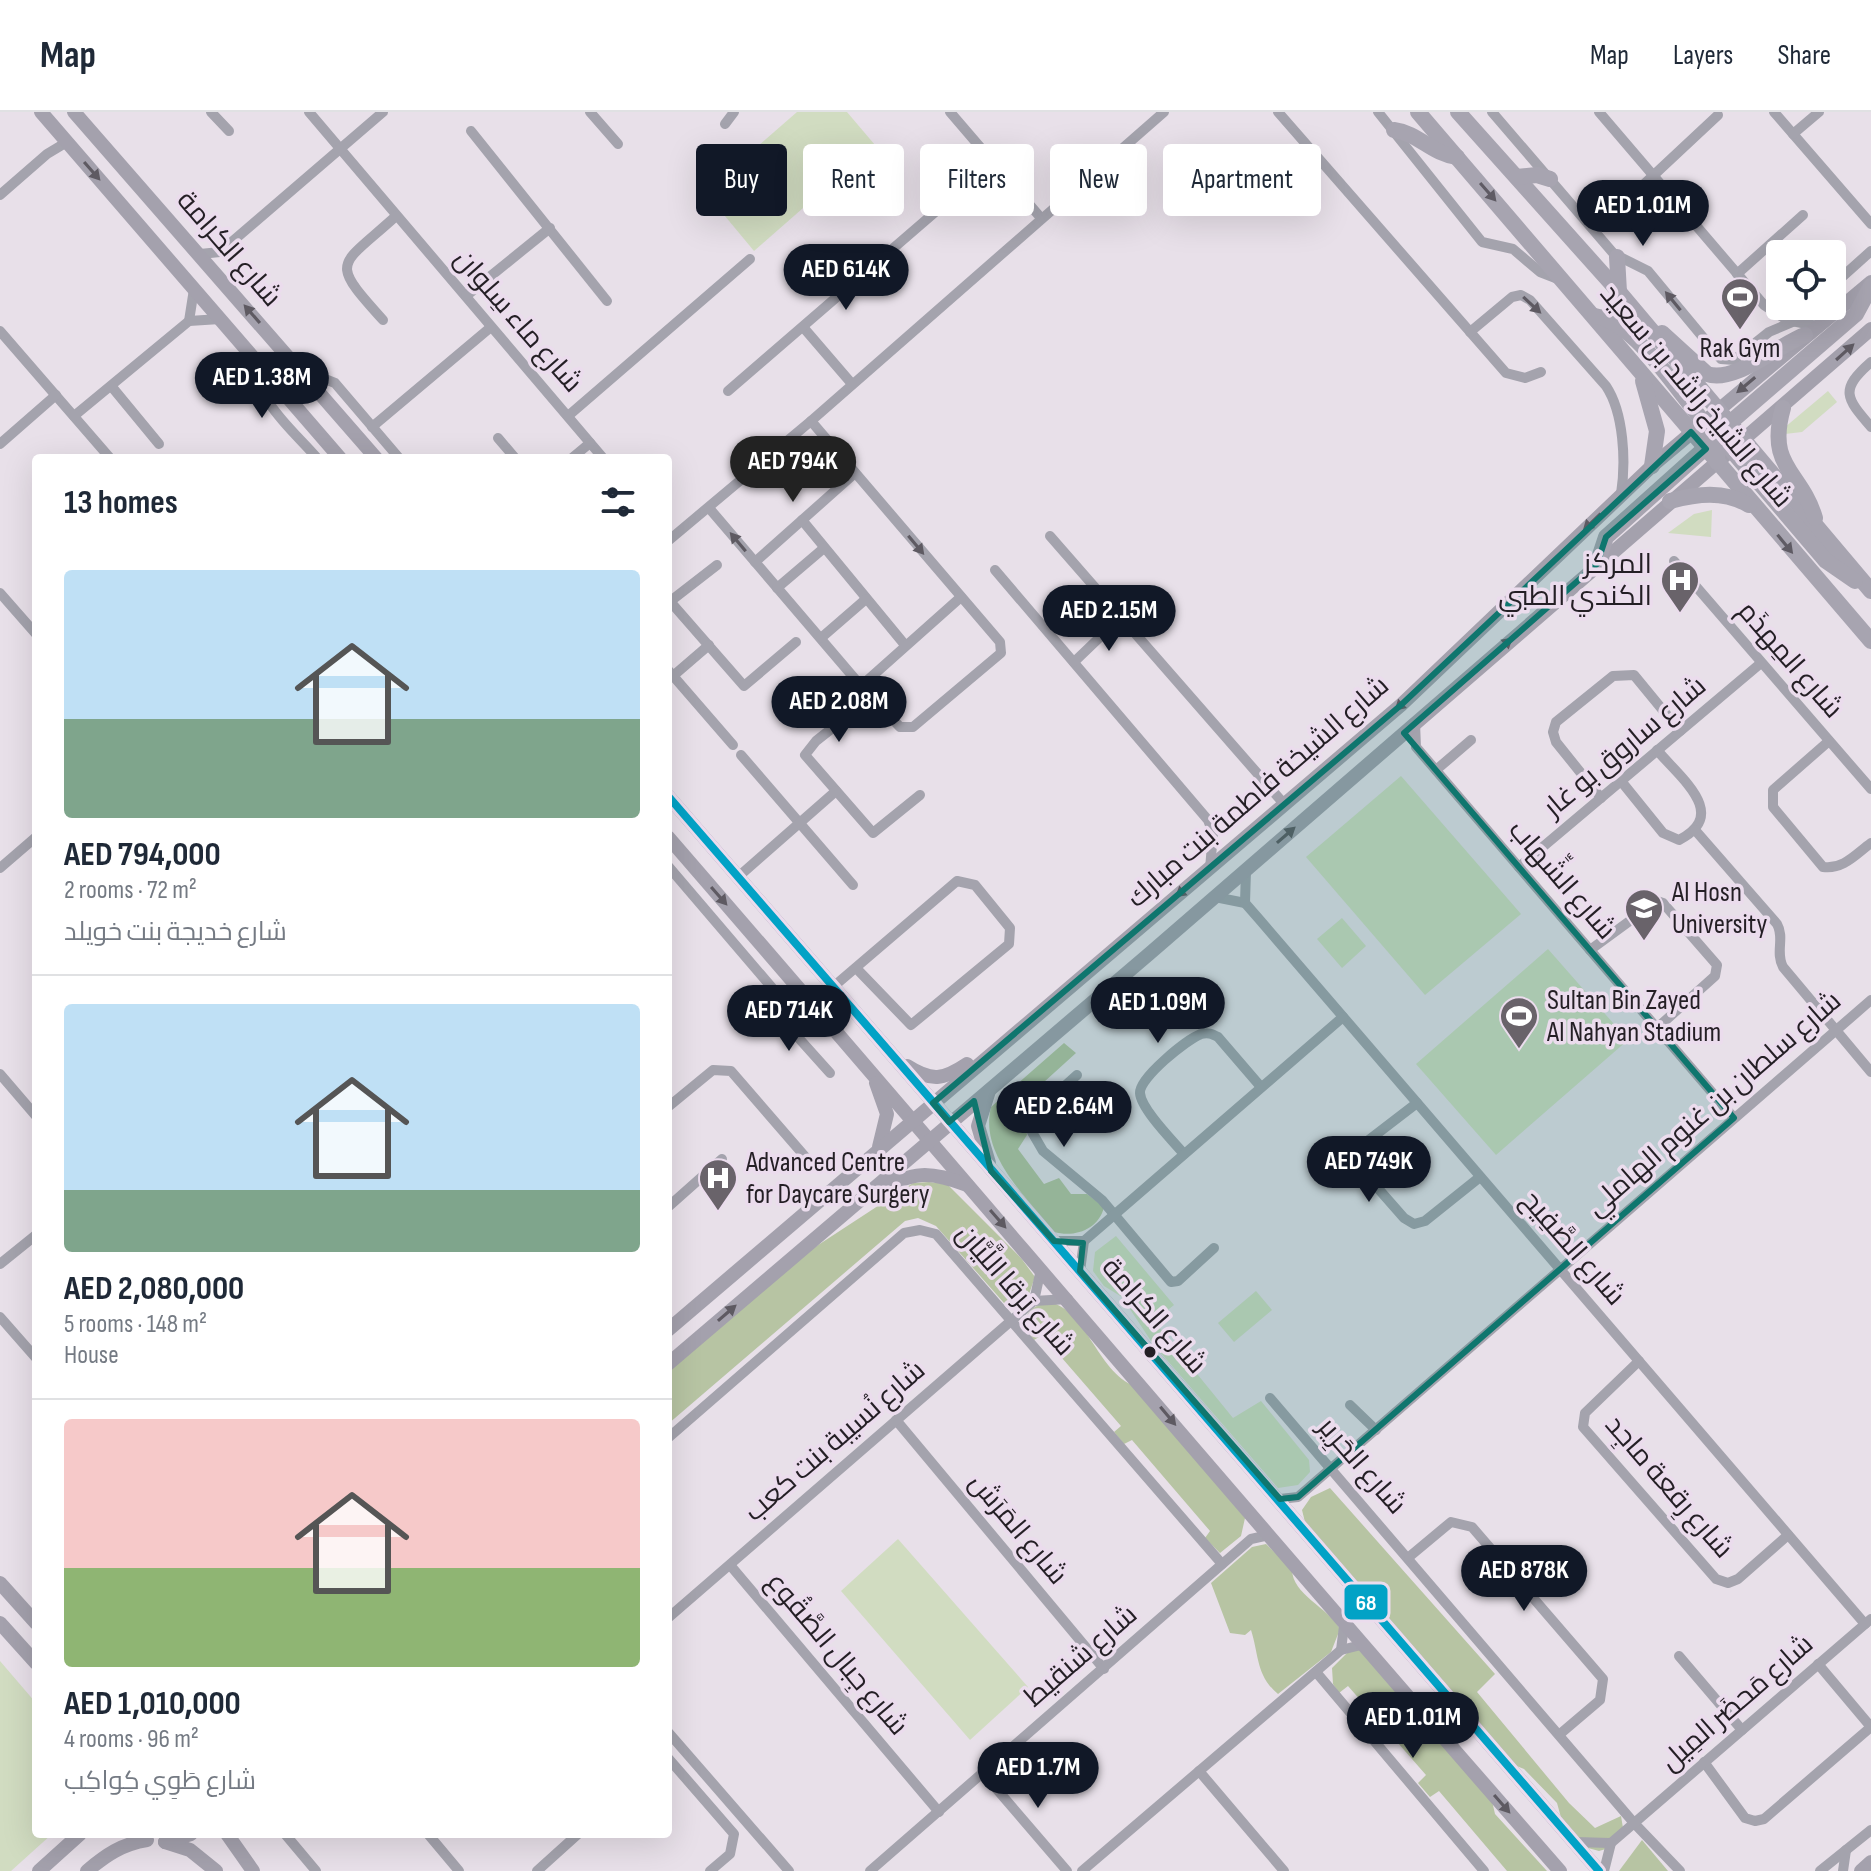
<!DOCTYPE html>
<meta charset="utf-8">
<style>
:root{--surface:#fff;--page:#f2f2f3;--text:#1f2937;--muted:#747a83;--line:#e0e1e3;--accent:#111827}
body{margin:0;font-family:"Sofia Sans Condensed",Cairo,sans-serif;background:var(--page);color:var(--text);height:100vh;display:flex;flex-direction:column;font-size:30px;white-space:nowrap}
*{box-sizing:border-box;margin:0}
p{font-size:26px;color:var(--muted)}
.icon{flex:none;width:44px;height:44px;fill:none;stroke:currentColor;stroke-width:2;stroke-linecap:round;stroke-linejoin:round}
.map{position:relative;flex:1;overflow:hidden}
.drawer{position:absolute;left:32px;top:342px;width:640px;height:1384px;display:flex;flex-direction:column;background:var(--surface);border-radius:8px;box-shadow:0 8px 32px #0002}
.drawer>*{flex:none}
.banner{position:absolute;left:696px;top:32px;width:760px;height:72px;display:flex;gap:16px}
.fabs{position:absolute;left:1766px;top:128px;display:grid;gap:16px}
.fabs a{display:grid;place-items:center;width:80px;height:80px;border-radius:8px;background:var(--surface);box-shadow:0 8px 32px #0002;font-size:40px}
.price{position:absolute;translate:-50% -68px;padding:0 18px;border-radius:28px;background:var(--accent);color:#fff;font-size:26px;line-height:52px;filter:drop-shadow(0 2px 4px #0008)}
.price::after{content:'';position:absolute;left:50%;top:48px;width:24px;height:18px;margin-left:-12px;background:inherit;clip-path:polygon(0 0,100% 0,50% 100%)}
.price.active{background:#222;color:#fff}
ul{padding:0;list-style:none}
li{display:grid;align-content:center;gap:16px;height:424px;padding:0 32px}
li+li{border-top:2px solid var(--line)}
li span{display:grid;place-items:center;height:248px;border-radius:8px;color:#555}
li>.icon{margin-inline-start:auto}
span .icon{width:144px;height:144px;fill:#fffc;stroke-width:1}
li b{font-size:34px}
h2{display:flex;justify-content:space-between;align-items:center;height:96px;padding:0 32px;font-size:34px}
.chip{padding:0 28px;border-radius:8px;background:var(--surface);box-shadow:0 8px 32px #0002;font-size:28px;line-height:72px}
.chip.active{background:var(--accent);color:#fff}
header{display:flex;align-items:center;gap:48px;box-sizing:border-box;height:112px;padding:0 40px;background:var(--surface);border-bottom:2px solid var(--line)}
header strong{font-size:38px}
nav{display:flex;gap:44px;margin-inline-start:auto;font-size:28px}
.map>svg:first-child{display:block}
</style>
<header>
<strong>Map</strong>
<nav><a>Map</a><a>Layers</a><a>Share</a></nav>
</header>
<div class="map">
<svg width="1871" height="1759" viewBox="0 0 1871 1759">
<rect width="100%" height="100%" fill="#e8e0e9"/>
<g fill="#d1dcc1">
<path d="M 797,0 L 847,0 L 875,33 L 754,139 L 705,80 Z"/>
<path d="M 1828,279 L 1837,290 L 1802,320 L 1785,322 L 1784,316 Z"/>
<path d="M 1712,398 L 1711,425 L 1668,421 L 1694,402 Z"/>
<path d="M 1401,664 L 1521,802 L 1425,883 L 1306,745 Z"/>
<path d="M 1342,806 L 1366,834 L 1342,856 L 1317,827 Z"/>
<path d="M 1548,837 L 1628,928 L 1496,1043 L 1416,952 Z"/>
<path d="M 1116,1124 L 1174,1193 L 1154,1209 L 1233,1306 L 1261,1289 L 1309,1348 L 1310,1360 L 1298,1373 L 1278,1376 L 1153,1232 L 1122,1185 L 1104,1174 L 1093,1159 L 1095,1140 Z"/>
<path d="M 1256,1179 L 1272,1198 L 1234,1230 L 1218,1211 Z"/>
<path d="M 898,1427 L 1028,1575 L 970,1628 L 841,1479 Z"/>
<path d="M 0,1549 L 36,1591 L 36,1722 L 52,1722 L 11,1759 L 0,1759 Z"/>
</g>
<g fill="#b7c4a3">
<path d="M 1064,931 L 1076,941 L 1022,990 L 1027,1023 L 1018,1037 L 1044,1072 L 1059,1066 L 1071,1082 L 1087,1082 L 1104,1095 C 1099,1117 1075,1126 1054,1120 C 1027,1085 979,1043 991,995 Z"/>
<path d="M 929,1070 L 947,1072 L 1021,1146 L 1035,1165 L 1028,1185 L 1015,1193 L 1004,1191 L 936,1114 L 918,1106 L 905,1109 L 668,1312 L 668,1259 L 809,1139 L 913,1071 Z"/>
<path d="M 1046,1190 C 1085,1192 1097,1261 1135,1274 L 1245,1406 L 1241,1424 L 1220,1441 L 1205,1426 L 1210,1419 L 1132,1328 L 1124,1332 L 1114,1320 L 1121,1314 L 1042,1223 L 1034,1228 L 1026,1218 C 1022,1202 1032,1195 1046,1190 Z"/>
<path d="M 1330,1376 L 1495,1562 L 1477,1580 L 1569,1691 L 1595,1716 L 1621,1704 L 1624,1722 L 1609,1736 L 1599,1739 L 1588,1736 L 1562,1709 L 1557,1691 L 1524,1657 L 1507,1650 L 1305,1410 L 1302,1398 L 1311,1385 Z"/>
<path d="M 1266,1432 L 1292,1457 C 1292,1483 1328,1495 1340,1517 L 1331,1540 L 1278,1582 C 1256,1564 1259,1543 1251,1518 L 1245,1523 L 1230,1521 L 1211,1471 L 1252,1435 Z"/>
<path d="M 1361,1537 L 1492,1689 L 1495,1702 L 1547,1759 L 1507,1759 L 1439,1679 L 1430,1685 L 1418,1671 L 1426,1663 L 1348,1574 L 1339,1581 L 1333,1572 L 1332,1556 L 1347,1541 Z"/>
<path d="M 1642,1728 L 1668,1759 L 1619,1759 Z"/>
</g>
<g fill="none" stroke-linecap="round" stroke-linejoin="round">
<g stroke="#a4a3ad" stroke-width="10">
<path d="M 211,0 L 229,19"/>
<path d="M 309,0 L 603,346"/>
<path d="M 590,0 L 618,32"/>
<path d="M 950,0 L 1041,106"/>
<path d="M 1278,0 L 1506,261 L 1525,266 L 1541,260"/>
<path d="M 1378,0 L 1482,130 L 1513,137 L 1540,160 L 1558,167"/>
<path d="M 1492,0 L 1614,142 L 1648,159 L 1721,247 L 1734,248 L 1769,220 L 1795,209"/>
<path d="M 1599,0 L 1764,193 L 1787,208 L 1817,214"/>
<path d="M 1774,0 L 1871,112"/>
<path d="M 725,12 L 734,0"/>
<path d="M 471,19 L 607,189"/>
<path d="M 1793,22 L 1819,0"/>
<path d="M 0,83 L 47,42 L 67,30"/>
<path d="M 1595,118 L 1718,3"/>
<path d="M 200,142 L 220,140 L 383,0"/>
<path d="M 1737,162 L 1803,103"/>
<path d="M 1832,174 L 1871,139"/>
<path d="M 466,184 L 550,116"/>
<path d="M 383,208 C 328,147 339,156 396,104"/>
<path d="M 189,209 L 194,177"/>
<path d="M 803,215 L 852,272"/>
<path d="M 0,219 L 110,346"/>
<path d="M 1470,220 L 1512,185 L 1521,183 L 1530,188 L 1606,274 C 1624,301 1626,350 1621,382"/>
<path d="M 257,250 C 254,288 294,319 317,346"/>
<path d="M 1871,250 C 1839,278 1846,286 1871,315"/>
<path d="M 302,258 L 335,271 L 399,346"/>
<path d="M 112,275 L 159,332"/>
<path d="M 728,279 L 941,95"/>
<path d="M 74,304 L 189,209 L 220,207"/>
<path d="M 568,304 L 750,147"/>
<path d="M 372,315 L 491,215"/>
<path d="M 498,326 L 515,346"/>
<path d="M 0,332 L 56,283"/>
<path d="M 572,346 L 590,331"/>
<path d="M 709,396 L 861,574 L 900,615 L 913,615 L 1001,541 L 1000,530 L 811,309"/>
<path d="M 802,408 L 905,533"/>
<path d="M 1050,424 L 1285,693"/>
<path d="M 668,429 L 811,309 L 1164,0"/>
<path d="M 1674,449 L 1871,677"/>
<path d="M 755,450 L 855,361"/>
<path d="M 995,458 L 1208,708 L 1213,721 L 1210,757"/>
<path d="M 777,476 L 824,436"/>
<path d="M 0,481 L 36,522"/>
<path d="M 668,487 L 744,574 L 796,530"/>
<path d="M 668,491 L 717,453"/>
<path d="M 821,526 L 866,487"/>
<path d="M 1074,550 L 1120,506"/>
<path d="M 668,558 L 733,633"/>
<path d="M 673,564 L 709,533"/>
<path d="M 861,574 L 961,485"/>
<path d="M 854,599 L 816,629 L 805,643 L 873,721 L 920,683"/>
<path d="M 1415,611 L 1416,635 L 1734,1006"/>
<path d="M 1829,629 L 1773,678 L 1773,695 L 1823,755 C 1843,758 1856,742 1871,731"/>
<path d="M 741,643 L 853,773"/>
<path d="M 1436,658 L 1471,628"/>
<path d="M 1621,669 L 1663,721 L 1679,728 C 1730,702 1680,666 1657,638"/>
<path d="M 1601,686 L 1556,630 L 1553,620 L 1556,610 L 1613,564 L 1634,563 L 1680,619"/>
<path d="M 1695,718 L 1777,812 C 1785,826 1775,840 1783,855 L 1871,960"/>
<path d="M 668,754 L 797,905 L 827,911"/>
<path d="M 1519,755 L 1761,551"/>
<path d="M 0,756 L 36,725"/>
<path d="M 738,765 L 836,679"/>
<path d="M 1215,785 L 1245,791 L 1259,807 L 1865,1512"/>
<path d="M 1245,791 L 1246,758"/>
<path d="M 1590,838 L 1657,789 L 1663,791 L 1717,853 L 1715,864 L 1657,916"/>
<path d="M 833,875 L 957,769 L 975,773 L 1010,816 L 1009,832 L 911,913 L 856,856"/>
<path d="M 797,905 L 795,922 L 830,961"/>
<path d="M 0,962 L 36,1004"/>
<path d="M 1077,963 L 1035,1001 L 1032,1020 L 1043,1039 L 1102,1088 L 1171,1170 L 1178,1169 L 1214,1136"/>
<path d="M 1417,991 L 1361,1034 L 1361,1057 L 1404,1106 L 1414,1112 L 1425,1109 L 1480,1065"/>
<path d="M 668,995 L 713,958 L 731,959 L 808,1048"/>
<path d="M 1184,1042 C 1173,1029 1141,997 1140,981 C 1139,966 1186,928 1201,922 C 1208,920 1212,922 1218,925 L 1261,975"/>
<path d="M 668,1095 L 722,1047"/>
<path d="M 1054,1129 L 1084,1129"/>
<path d="M 0,1152 L 36,1123"/>
<path d="M 1080,1159 L 1084,1129 L 1343,905"/>
<path d="M 1034,1189 L 1068,1187"/>
<path d="M 0,1205 L 36,1246"/>
<path d="M 1639,1249 L 1585,1301 L 1583,1315 L 1716,1467 L 1728,1471 L 1738,1467 L 1788,1423"/>
<path d="M 1270,1286 L 1634,1711 L 1680,1759"/>
<path d="M 1350,1293 L 1376,1318"/>
<path d="M 896,1308 L 1104,1557"/>
<path d="M 668,1326 L 904,1121 L 920,1118 L 936,1122 L 1222,1452"/>
<path d="M 1280,1387 L 1298,1385 L 1871,888"/>
<path d="M 1409,1445 L 1451,1410 L 1472,1415 L 1603,1567 L 1600,1588 L 1560,1622"/>
<path d="M 730,1453 L 939,1700"/>
<path d="M 668,1506 L 1034,1189 L 1041,1157"/>
<path d="M 1341,1538 L 1344,1514"/>
<path d="M 1679,1544 L 1742,1618"/>
<path d="M 1818,1552 L 1871,1615"/>
<path d="M 1316,1560 L 1484,1759"/>
<path d="M 668,1620 L 789,1759"/>
<path d="M 668,1646 L 734,1722 L 730,1742 L 710,1759"/>
<path d="M 1704,1650 L 1745,1706 L 1755,1709 L 1764,1707 L 1871,1615"/>
<path d="M 1199,1659 L 1284,1759"/>
<path d="M 982,1660 L 1067,1759"/>
<path d="M 285,1722 L 316,1759"/>
<path d="M 428,1722 L 459,1759"/>
<path d="M 1574,1730 L 1611,1731"/>
<path d="M 537,1759 L 578,1722"/>
<path d="M 870,1759 L 1251,1427 L 1269,1423"/>
<path d="M 1082,1759 L 1341,1538 L 1361,1533"/>
<path d="M 1604,1759 L 1611,1731 L 1871,1507"/>
<path d="M 1820,1759 L 1871,1718"/>
<path d="M 1843,1759 L 1846,1738"/>
</g>
<g stroke="#a4a1ad" stroke-width="14">
<path d="M 41,0 L 340,346"/>
<path d="M 74,0 L 376,346"/>
<path d="M 668,684 L 1599,1759"/>
<path d="M 668,725 C 966,1069 1260,1417 1560,1759"/>
<path d="M 907,954 C 932,970 943,968 967,952"/>
<path d="M 876,971 L 887,1002 L 879,1035"/>
<path d="M 989,1051 L 978,1014 L 989,979"/>
<path d="M 877,1078 C 915,1060 928,1058 967,1073"/>
<path d="M 668,1218 L 1401,593 L 1652,354 L 1871,170"/>
<path d="M 668,1252 L 1149,842 L 1871,217"/>
<path d="M 0,1471 L 36,1511"/>
<path d="M 0,1511 L 36,1551"/>
<path d="M 227,1722 L 253,1759"/>
<path d="M 165,1730 L 190,1738 L 216,1759"/>
<path d="M 165,1730 L 191,1722"/>
<path d="M 39,1759 L 80,1722"/>
<path d="M 87,1759 C 106,1743 122,1732 147,1728"/>
<path d="M 1861,1759 L 1871,1750"/>
</g>
<g stroke="#a7a4b0" stroke-width="16">
<path d="M 1418,0 L 1871,529"/>
<path d="M 1458,0 L 1619,180 L 1871,479"/>
<path d="M 1394,18 C 1418,21 1432,42 1457,45"/>
<path d="M 1517,65 L 1537,63 L 1550,67"/>
<path d="M 1617,145 L 1619,180"/>
<path d="M 1595,204 C 1640,213 1681,285 1711,319 L 1723,326"/>
<path d="M 1662,221 L 1707,262 C 1734,272 1778,233 1805,223"/>
<path d="M 1643,269 L 1657,319 L 1652,354"/>
<path d="M 1783,296 C 1766,355 1801,359 1815,406"/>
<path d="M 1712,324 L 1728,334 L 1826,449 L 1855,469"/>
<path d="M 1717,350 L 1717,332 L 1725,315 L 1856,202 L 1871,174"/>
<path d="M 1670,389 C 1697,382 1723,378 1749,393"/>
<path d="M 1597,452 L 1606,425 L 1712,330"/>
</g>
<defs>
<path id="bus-1" d="M 668,684 L 1599,1759"/>
</defs>
<use href="#bus-1" stroke="#ebdced" stroke-width="14"/>
<use href="#bus-1" stroke="#02a2c6" stroke-width="8"/>
</g>
<defs><path id="oneway-solid" d="M-6-.8H1V-3.2L6.5 0L1 3.2V.8H-6Z" transform="scale(2)"/></defs>
<g fill="#5e5a62">
<use href="#oneway-solid" transform="translate(92 59) rotate(49)"/>
<use href="#oneway-solid" transform="translate(1673 189) rotate(-129)"/>
<use href="#oneway-solid" transform="translate(1532 193) rotate(43)"/>
<use href="#oneway-solid" transform="translate(252 202) rotate(-131)"/>
<use href="#oneway-solid" transform="translate(1845 240) rotate(-42)"/>
<use href="#oneway-solid" transform="translate(1746 273) rotate(140)"/>
<use href="#oneway-solid" transform="translate(1592 410) rotate(136)"/>
<use href="#oneway-solid" transform="translate(738 430) rotate(-130)"/>
<use href="#oneway-solid" transform="translate(916 433) rotate(50)"/>
<use href="#oneway-solid" transform="translate(1503 534) rotate(-41)"/>
<use href="#oneway-solid" transform="translate(1404 590) rotate(137)"/>
<use href="#oneway-solid" transform="translate(1286 723) rotate(-41)"/>
<use href="#oneway-solid" transform="translate(1185 777) rotate(140)"/>
<use href="#oneway-solid" transform="translate(719 784) rotate(49)"/>
<use href="#oneway-solid" transform="translate(998 1107) rotate(49)"/>
<use href="#oneway-solid" transform="translate(727 1201) rotate(-41)"/>
<use href="#oneway-solid" transform="translate(1168 1304) rotate(50)"/>
<use href="#oneway-solid" transform="translate(1502 1692) rotate(49)"/>
</g>
<g fill="#5f5b64">
<use href="#oneway-solid" transform="translate(1488 80) rotate(49)"/>
<use href="#oneway-solid" transform="translate(1785 432) rotate(51)"/>
</g>
<path fill="#0f766e" fill-opacity="0.2" stroke="#0f766e" stroke-width="6" stroke-linejoin="round" d="M 1691,320 L 1706,337 L 1606,425 L 1597,452 L 1404,621 L 1734,1006 L 1298,1385 L 1280,1387 L 1080,1159 L 1083,1131 L 1054,1129 L 991,1059 L 974,989 L 949,1010 L 933,991 L 1401,593 Z"/>
<defs>
<symbol id="stadium-pin" viewBox="-11 -11 22 30"><path d="M0 17L-7.5 6A9.5 9.5 0 1 1 7.5 6Z" fill="#69636a" stroke="#ebdced"/><path d="M0-5a6.5 5 0 1 0 0 10a6.5 5 0 1 0 0-10ZM-3.5-1.8h7v3.6h-7Z" fill="#fff"/></symbol>
<symbol id="hospital-pin" viewBox="-11 -11 22 30"><path d="M0 17L-7.5 6A9.5 9.5 0 1 1 7.5 6Z" fill="#69636a" stroke="#ebdced"/><path d="M-5-5h3v3.5h4V-5h3V5h-3V1.5h-4V5h-3Z" fill="#fff"/></symbol>
<symbol id="university-pin" viewBox="-11 -11 22 30"><path d="M0 17L-7.5 6A9.5 9.5 0 1 1 7.5 6Z" fill="#69636a" stroke="#ebdced"/><path d="M0-5L7-2L0 1L-7-2ZM-4 1L0 2.5L4 1V4Q0 6-4 4Z" fill="#fff"/></symbol>
</defs>
<g fill-rule="evenodd">
<use href="#stadium-pin" x="1718" y="163" width="44" height="60"/>
<use href="#hospital-pin" x="1658" y="446" width="44" height="60"/>
<use href="#university-pin" x="1622" y="774" width="44" height="60"/>
<use href="#stadium-pin" x="1497" y="882" width="44" height="60"/>
<use href="#hospital-pin" x="696" y="1044" width="44" height="60"/>
</g>
<circle fill="#241f25" stroke="#ebdced" stroke-width="3" cx="1150" cy="1240" r="7"/>
<g text-anchor="middle" dominant-baseline="central" stroke-width="7" stroke-linejoin="round" paint-order="stroke">
<g font-size="28" fill="#241f25" stroke="#ebdced">
<text transform="translate(229 137) rotate(49)">شارع الكرامة</text>
<text transform="translate(518 209) rotate(49)">شارع ماء سِلوان</text>
<text transform="translate(1696 284) rotate(50)">شارع الشيخ راشد بن سعيد</text>
<text transform="translate(1790 548) rotate(49)">شارع المِهذَم</text>
<text transform="translate(1625 635) rotate(-40)">شارع ساروق بو غار</text>
<text transform="translate(1258 680) rotate(-41)">شارع الشيخة فاطمة بنت مبارك</text>
<text transform="translate(1562 768) rotate(49)">شارع الشِّهاب</text>
<text transform="translate(1714 992) rotate(-41)">شارع سلطان بن غنوم الهاملي</text>
<text transform="translate(1573 1136) rotate(49)">شارع الصَّفِيح</text>
<text transform="translate(1015 1178) rotate(49)">شارع بَرقا اللَّيَّان</text>
<text transform="translate(1154 1204) rotate(49)">شارع الكرامة</text>
<text transform="translate(835 1329) rotate(-41)">شارع نُسيبة بنت كعب</text>
<text transform="translate(1362 1354) rotate(49)">شارع الحَرِير</text>
<text transform="translate(1669 1375) rotate(49)">شارع رِقعة ماجِد</text>
<text transform="translate(1018 1417) rotate(50)">شارع المَرَش</text>
<text transform="translate(837 1542) rotate(50)">شارع جِبال الصَّقُوع</text>
<text transform="translate(1081 1544) rotate(-41)">شارع شنقيط</text>
<text transform="translate(1737 1591) rotate(-41)">شارع مَحضَر المِيل</text>
</g>
<g font-size="28" fill="#241f25" stroke="#ebdced" text-anchor="start">
<text x="1740" y="236" text-anchor="middle">Rak Gym</text>
<text x="1652" y="452" text-anchor="end">المركز<tspan x="1652" dy="32">الكندي الطبي</tspan></text>
<text x="1672" y="780">Al Hosn<tspan x="1672" dy="32">University</tspan></text>
<text x="1547" y="888">Sultan Bin Zayed<tspan x="1547" dy="32">Al Nahyan Stadium</tspan></text>
<text x="746" y="1050">Advanced Centre<tspan x="746" dy="32">for Daycare Surgery</tspan></text>
</g>
</g>
<rect stroke="#ebdced" stroke-width="3" x="1343" y="1471" width="46" height="38" rx="8" fill="#02a2c6"/>
<g font-size="22" text-anchor="middle" font-weight="bold" fill="#fff">
<text x="1366" y="1498">68</text>
</g>
</svg>
<div class="fabs">
<a><svg class="icon" aria-label="locate" viewBox="0 0 24 24"><circle cx="12" cy="12" r="6"/><path d="M12 2v4M12 18v4M2 12h4M18 12h4"/></svg></a>
</div>
<b class="price" style="left:1643px;top:136px">AED 1.01M</b>
<b class="price" style="left:846px;top:200px">AED 614K</b>
<b class="price" style="left:262px;top:308px">AED 1.38M</b>
<b class="price active" style="left:793px;top:392px">AED 794K</b>
<b class="price" style="left:1109px;top:541px">AED 2.15M</b>
<b class="price" style="left:839px;top:632px">AED 2.08M</b>
<b class="price" style="left:1158px;top:933px">AED 1.09M</b>
<b class="price" style="left:789px;top:941px">AED 714K</b>
<b class="price" style="left:1064px;top:1037px">AED 2.64M</b>
<b class="price" style="left:1369px;top:1092px">AED 749K</b>
<b class="price" style="left:1524px;top:1501px">AED 878K</b>
<b class="price" style="left:1413px;top:1648px">AED 1.01M</b>
<b class="price" style="left:1038px;top:1698px">AED 1.7M</b>
<div class="banner">
<a class="chip active">Buy</a>
<a class="chip">Rent</a>
<a class="chip">Filters</a>
<a class="chip">New</a>
<a class="chip">Apartment</a>
</div>
<section class="drawer">
<h2>13 homes<svg class="icon" aria-label="filters" viewBox="0 0 24 24"><path d="M4 7h16M4 17h16"/><circle cx="9" cy="7" r="2"/><circle cx="15" cy="17" r="2"/></svg></h2>
<ul>
<li><span style="background:linear-gradient(#bfe0f5 60%,#7fa58c 0)"><svg class="icon" aria-label="home" viewBox="0 0 24 24"><path d="M3 11l9-7 9 7M6 9v11h12V9"/></svg></span><div><b>AED 794,000</b><p>2 rooms · 72 m²</p><p>شارع خديجة بنت خويلد</p></div></li>
<li><span style="background:linear-gradient(#bfe0f5 75%,#7fa58c 0)"><svg class="icon" aria-label="home" viewBox="0 0 24 24"><path d="M3 11l9-7 9 7M6 9v11h12V9"/></svg></span><div><b>AED 2,080,000</b><p>5 rooms · 148 m²</p><p>House</p></div></li>
<li><span style="background:linear-gradient(#f6c9c9 60%,#8fb573 0)"><svg class="icon" aria-label="home" viewBox="0 0 24 24"><path d="M3 11l9-7 9 7M6 9v11h12V9"/></svg></span><div><b>AED 1,010,000</b><p>4 rooms · 96 m²</p><p>شارع طَوِي كِواكِب</p></div></li>
</ul>
</section>
</div>
